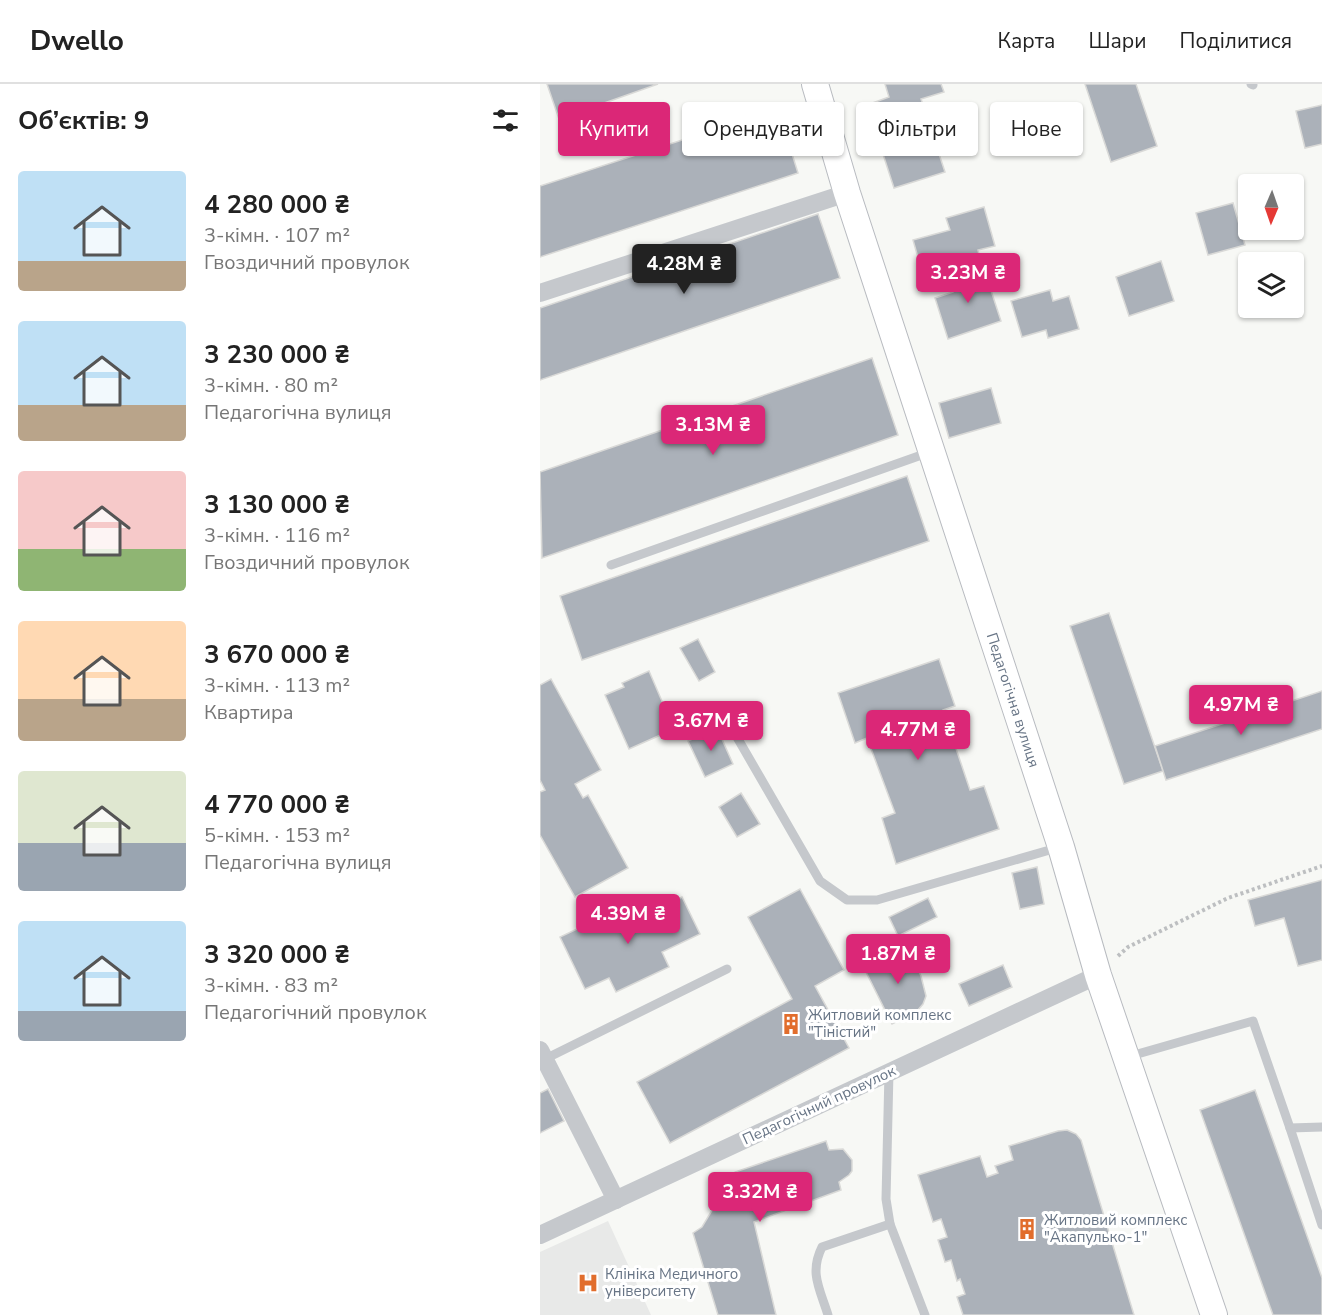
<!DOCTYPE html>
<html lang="uk">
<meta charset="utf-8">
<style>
:root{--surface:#fff;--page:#f6f6f6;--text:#222;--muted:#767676;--line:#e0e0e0;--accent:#db2777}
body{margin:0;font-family:"Nunito Sans",sans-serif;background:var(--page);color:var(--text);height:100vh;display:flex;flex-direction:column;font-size:22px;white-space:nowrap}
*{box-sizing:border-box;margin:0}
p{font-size:20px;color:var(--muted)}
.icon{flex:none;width:33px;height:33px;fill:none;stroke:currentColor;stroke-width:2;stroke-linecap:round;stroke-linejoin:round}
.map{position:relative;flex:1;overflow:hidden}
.panel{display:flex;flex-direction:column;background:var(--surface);width:540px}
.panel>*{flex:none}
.guide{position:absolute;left:18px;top:18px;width:570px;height:54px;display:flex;gap:12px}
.needle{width:39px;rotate:182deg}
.controls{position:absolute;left:698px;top:90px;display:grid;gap:12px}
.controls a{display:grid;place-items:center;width:66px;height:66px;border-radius:6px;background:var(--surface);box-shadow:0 2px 4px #0004;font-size:30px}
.price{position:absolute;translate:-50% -51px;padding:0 14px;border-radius:6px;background:var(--accent);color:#fff;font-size:20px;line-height:39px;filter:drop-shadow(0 2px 3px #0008)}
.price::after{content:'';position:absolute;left:50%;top:36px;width:18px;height:14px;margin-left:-9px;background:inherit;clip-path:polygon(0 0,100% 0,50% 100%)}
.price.selected{background:#222;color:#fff}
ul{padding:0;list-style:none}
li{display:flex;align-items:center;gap:18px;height:150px;padding:0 18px}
li span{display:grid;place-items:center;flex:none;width:168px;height:120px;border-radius:6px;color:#555}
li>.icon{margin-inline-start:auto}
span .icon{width:72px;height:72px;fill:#fffc;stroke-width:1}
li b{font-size:26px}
h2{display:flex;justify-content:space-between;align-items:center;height:72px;padding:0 18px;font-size:26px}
.pill{padding:0 21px;border-radius:6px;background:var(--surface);box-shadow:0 2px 4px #0004;font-size:21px;line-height:54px}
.pill.selected{background:var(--accent);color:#fff}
header{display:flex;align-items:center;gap:36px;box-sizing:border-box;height:84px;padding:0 30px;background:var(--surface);border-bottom:2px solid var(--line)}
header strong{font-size:28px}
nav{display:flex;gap:33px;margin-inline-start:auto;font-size:21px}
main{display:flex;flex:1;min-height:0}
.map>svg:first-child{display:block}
</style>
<header>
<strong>Dwello</strong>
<nav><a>Карта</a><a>Шари</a><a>Поділитися</a></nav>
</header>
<main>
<section class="panel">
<h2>Об’єктів: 9<svg class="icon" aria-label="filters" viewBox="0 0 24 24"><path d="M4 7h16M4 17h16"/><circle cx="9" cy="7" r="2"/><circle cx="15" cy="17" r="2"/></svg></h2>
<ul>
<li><span style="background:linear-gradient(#bfe0f5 75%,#b9a48a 0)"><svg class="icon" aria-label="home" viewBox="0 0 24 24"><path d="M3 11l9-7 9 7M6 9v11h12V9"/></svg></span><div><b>4 280 000 ₴</b><p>3-кімн. · 107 m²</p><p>Гвоздичний провулок</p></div></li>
<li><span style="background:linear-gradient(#bfe0f5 70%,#b9a48a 0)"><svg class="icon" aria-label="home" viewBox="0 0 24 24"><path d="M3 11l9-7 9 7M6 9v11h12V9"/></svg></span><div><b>3 230 000 ₴</b><p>3-кімн. · 80 m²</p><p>Педагогічна вулиця</p></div></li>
<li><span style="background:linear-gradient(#f6c9c9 65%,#8fb573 0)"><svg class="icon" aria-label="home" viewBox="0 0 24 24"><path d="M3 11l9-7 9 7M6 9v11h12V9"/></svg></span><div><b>3 130 000 ₴</b><p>3-кімн. · 116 m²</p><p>Гвоздичний провулок</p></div></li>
<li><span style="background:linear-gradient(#ffd9b3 65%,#b9a48a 0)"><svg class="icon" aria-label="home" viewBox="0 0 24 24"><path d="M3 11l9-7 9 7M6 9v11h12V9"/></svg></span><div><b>3 670 000 ₴</b><p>3-кімн. · 113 m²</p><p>Квартира</p></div></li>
<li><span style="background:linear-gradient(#dfe7d0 60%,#9aa5b1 0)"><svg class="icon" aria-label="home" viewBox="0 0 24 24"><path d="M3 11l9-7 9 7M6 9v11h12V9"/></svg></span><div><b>4 770 000 ₴</b><p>5-кімн. · 153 m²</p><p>Педагогічна вулиця</p></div></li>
<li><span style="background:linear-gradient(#bfe0f5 75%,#9aa5b1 0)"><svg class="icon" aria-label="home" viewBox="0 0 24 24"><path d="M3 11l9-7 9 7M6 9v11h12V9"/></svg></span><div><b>3 320 000 ₴</b><p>3-кімн. · 83 m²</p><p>Педагогічний провулок</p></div></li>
</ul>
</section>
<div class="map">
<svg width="782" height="1231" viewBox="0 0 782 1231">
<rect width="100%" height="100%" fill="#f7f8f5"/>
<path fill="#e8e9e8" d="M 68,1137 L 111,1231 L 0,1231 L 0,1168 Z"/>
<g fill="#abb1b9" stroke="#d9d9d7" stroke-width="1.5">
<path d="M 7,0 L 118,0 L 19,35 Z"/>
<path d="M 345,0 L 401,0 L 404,8 L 381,15 L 405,88 L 354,104 L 327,21 L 349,13 Z"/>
<path d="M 545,0 L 596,0 L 617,62 L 571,78 Z"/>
<path d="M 782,21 L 782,60 L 765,64 L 756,27 Z"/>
<path d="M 238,25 L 258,89 L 0,173 L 0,102 Z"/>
<path d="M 693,119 L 705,161 L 668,171 L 656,129 Z"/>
<path d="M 444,123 L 455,162 L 438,166 L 440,175 L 383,191 L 373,156 L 410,146 L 406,134 Z"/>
<path d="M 278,130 L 300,194 L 0,296 L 0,224 Z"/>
<path d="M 621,177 L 634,217 L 589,232 L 576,193 Z"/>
<path d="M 443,182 L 461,237 L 408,255 L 395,214 L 413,208 L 408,194 Z"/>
<path d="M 510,206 L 513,217 L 529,212 L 539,245 L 508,254 L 506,246 L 482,253 L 471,217 Z"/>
<path d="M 332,274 L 358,351 L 2,474 L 0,388 Z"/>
<path d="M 451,304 L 461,339 L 409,354 L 399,319 Z"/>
<path d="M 367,392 L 389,457 L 42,576 L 20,512 Z"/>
<path d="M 569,529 L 623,687 L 584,700 L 530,542 Z"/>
<path d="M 158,555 L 175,588 L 159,597 L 140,564 Z"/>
<path d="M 399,575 L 415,622 L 403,626 L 430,706 L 444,702 L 459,745 L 356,780 L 342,734 L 355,729 L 327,654 L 315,659 L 298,609 Z"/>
<path d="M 109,587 L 134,645 L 89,665 L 65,611 L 84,603 L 82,599 Z"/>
<path d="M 11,595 L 61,686 L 35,700 L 43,714 L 48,711 L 88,784 L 35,813 L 0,751 L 0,708 L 5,706 L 0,696 L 0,601 Z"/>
<path d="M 782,607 L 782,645 L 626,696 L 615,662 Z"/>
<path d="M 177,644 L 193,680 L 165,693 L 148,657 Z"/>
<path d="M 201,709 L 220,740 L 197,753 L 179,723 Z"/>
<path d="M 497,783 L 504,820 L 480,825 L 472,789 Z"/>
<path d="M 782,796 L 782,876 L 758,882 L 744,834 L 715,842 L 708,816 Z"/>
<path d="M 260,805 L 304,886 L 275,902 L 309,964 L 130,1059 L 97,998 L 252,915 L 208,833 Z"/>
<path d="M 142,813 L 160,850 L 122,868 L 129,883 L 76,908 L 69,894 L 45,905 L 20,853 L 83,823 L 93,842 L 110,834 L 108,829 Z"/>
<path d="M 388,814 L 397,833 L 358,852 L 349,833 Z"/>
<path d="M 367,863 L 381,892 L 386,912 L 383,920 L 377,927 L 352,940 L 324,884 Z"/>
<path d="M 463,881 L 472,903 L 429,922 L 419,900 Z"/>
<path d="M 8,1005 L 24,1037 L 0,1049 L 0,1009 Z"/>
<path d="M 715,1006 L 782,1194 L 782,1231 L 733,1231 L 660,1026 Z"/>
<path d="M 527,1046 L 536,1050 L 541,1056 L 594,1231 L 423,1231 L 417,1213 L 425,1210 L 420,1195 L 417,1197 L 411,1176 L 405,1178 L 398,1156 L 407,1153 L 401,1135 L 393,1138 L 378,1091 L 440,1072 L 447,1093 L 458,1089 L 455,1082 L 473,1076 L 469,1062 L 518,1047 Z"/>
<path d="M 286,1057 L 289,1066 L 303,1065 L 312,1076 L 312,1087 L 309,1091 L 299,1098 L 301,1106 L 214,1138 L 236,1231 L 178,1231 L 153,1149 L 162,1143 L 195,1088 Z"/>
</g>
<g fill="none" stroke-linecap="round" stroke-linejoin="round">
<defs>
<path id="secondary" d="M 275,0 L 307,109 L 521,763 L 558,891 L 674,1231"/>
</defs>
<use href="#secondary" stroke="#b8bbc0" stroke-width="28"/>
<path stroke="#bdbfc1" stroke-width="4" stroke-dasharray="3 3" stroke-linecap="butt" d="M 578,872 L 588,863 L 688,814 L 782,782"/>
<g stroke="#c5c8cc" stroke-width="9">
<path d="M 711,0 L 713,1"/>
<path d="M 71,481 L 390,368"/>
<path d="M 183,629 L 280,797 L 307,816 L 337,816 L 520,763"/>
<path d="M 587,973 L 713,937 L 750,1044 L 782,1043"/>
<path d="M 5,975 L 187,885"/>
<path d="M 349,988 L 346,1115 L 350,1140 L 385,1231"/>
<path d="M 750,1044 L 782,1141"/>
<path d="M 288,1231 C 280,1205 269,1189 282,1163 L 350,1140"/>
</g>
<g stroke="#c5c8cc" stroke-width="18">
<path d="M 0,209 L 307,109"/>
<path d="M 0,966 L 76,1116"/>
<path d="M 0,1151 L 558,891"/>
</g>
<use href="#secondary" stroke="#fff" stroke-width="26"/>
</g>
<defs>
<symbol id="building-bare" viewBox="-9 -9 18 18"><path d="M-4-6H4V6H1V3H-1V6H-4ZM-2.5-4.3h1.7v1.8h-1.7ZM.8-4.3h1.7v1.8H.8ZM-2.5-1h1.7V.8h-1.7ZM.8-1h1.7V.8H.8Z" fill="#e16d2c" stroke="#fff" stroke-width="2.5" paint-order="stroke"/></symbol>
<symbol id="hospital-bare" viewBox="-9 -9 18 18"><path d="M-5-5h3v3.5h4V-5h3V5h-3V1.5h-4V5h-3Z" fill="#e16d2c" stroke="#fff" stroke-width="2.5" paint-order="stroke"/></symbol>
</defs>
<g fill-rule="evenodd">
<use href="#building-bare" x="236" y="925" width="30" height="30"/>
<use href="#building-bare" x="472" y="1130" width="30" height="30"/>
<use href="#hospital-bare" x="33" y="1184" width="30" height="30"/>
</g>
<g text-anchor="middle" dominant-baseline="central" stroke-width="6" stroke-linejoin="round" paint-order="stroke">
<g font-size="15" fill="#677485" stroke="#fff">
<text transform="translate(473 616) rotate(72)">Педагогічна вулиця</text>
<text transform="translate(279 1021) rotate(-25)">Педагогічний провулок</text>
</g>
<g font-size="15" fill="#677485" stroke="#fff" text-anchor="start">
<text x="268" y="931">Житловий комплекс<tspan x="268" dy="17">"Тіністий"</tspan></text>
<text x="504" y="1136">Житловий комплекс<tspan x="504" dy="17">"Акапулько-1"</tspan></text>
<text x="65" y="1190">Клініка Медичного<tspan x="65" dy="17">університету</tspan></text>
</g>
</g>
</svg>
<div class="controls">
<a><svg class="needle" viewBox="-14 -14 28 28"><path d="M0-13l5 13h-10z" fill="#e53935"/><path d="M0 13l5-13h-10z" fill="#767676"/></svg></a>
<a><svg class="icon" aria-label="layers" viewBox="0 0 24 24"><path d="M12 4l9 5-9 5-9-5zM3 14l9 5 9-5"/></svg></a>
</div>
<b class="price selected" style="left:144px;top:211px">4.28M ₴</b>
<b class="price" style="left:428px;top:220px">3.23M ₴</b>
<b class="price" style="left:173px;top:372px">3.13M ₴</b>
<b class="price" style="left:701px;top:652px">4.97M ₴</b>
<b class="price" style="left:171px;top:668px">3.67M ₴</b>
<b class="price" style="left:378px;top:677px">4.77M ₴</b>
<b class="price" style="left:88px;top:861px">4.39M ₴</b>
<b class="price" style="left:358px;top:901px">1.87M ₴</b>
<b class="price" style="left:220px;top:1139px">3.32M ₴</b>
<div class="guide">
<a class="pill selected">Купити</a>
<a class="pill">Орендувати</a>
<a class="pill">Фільтри</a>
<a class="pill">Нове</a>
</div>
</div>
</main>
